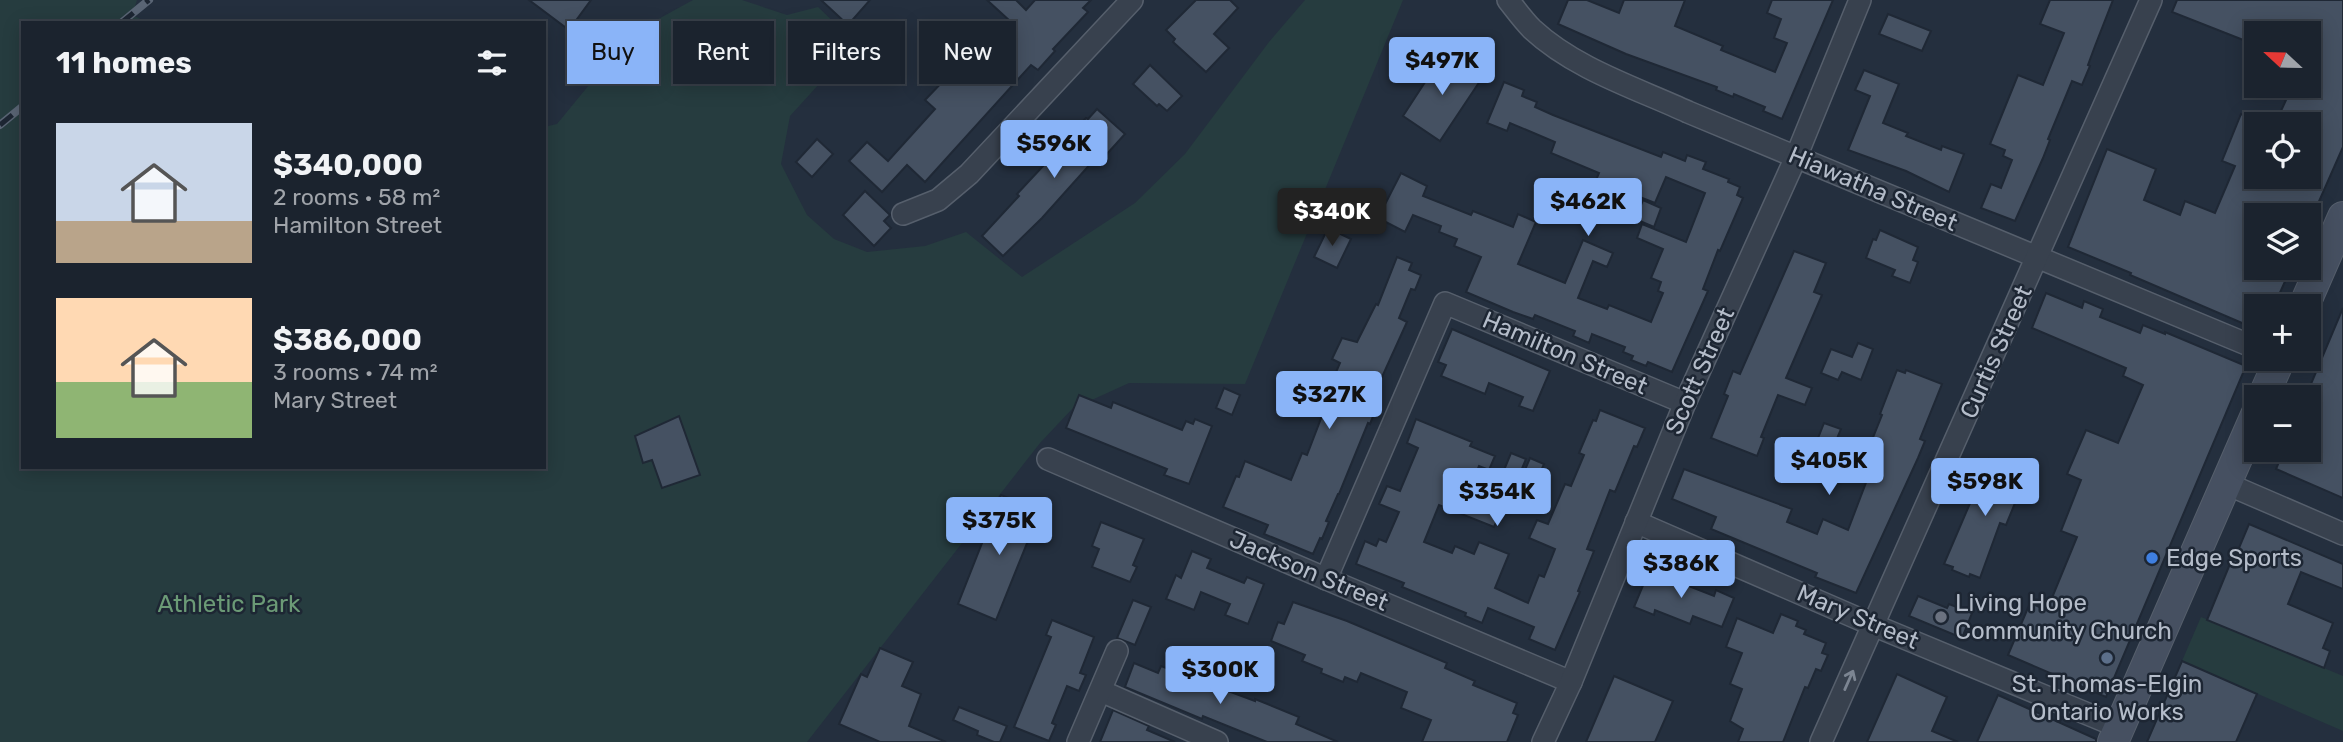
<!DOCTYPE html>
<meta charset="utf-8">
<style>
:root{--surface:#1b232e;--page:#282f3a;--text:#f1f3f6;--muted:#a0a4aa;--line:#39404a;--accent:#8ab4f8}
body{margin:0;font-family:Rubik,sans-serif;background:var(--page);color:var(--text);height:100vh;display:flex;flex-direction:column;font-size:26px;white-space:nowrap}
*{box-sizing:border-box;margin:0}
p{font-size:23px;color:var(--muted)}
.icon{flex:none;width:38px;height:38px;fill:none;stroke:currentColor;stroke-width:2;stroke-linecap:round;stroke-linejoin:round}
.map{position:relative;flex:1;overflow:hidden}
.side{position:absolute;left:21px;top:21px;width:525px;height:448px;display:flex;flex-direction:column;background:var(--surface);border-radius:0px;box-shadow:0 4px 18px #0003,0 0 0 2px var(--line)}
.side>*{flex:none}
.guide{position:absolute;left:567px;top:21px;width:665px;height:63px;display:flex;gap:14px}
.needle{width:46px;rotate:292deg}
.controls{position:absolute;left:2244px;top:21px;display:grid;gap:14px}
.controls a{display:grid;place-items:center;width:77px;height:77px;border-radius:0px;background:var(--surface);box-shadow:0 4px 18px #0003,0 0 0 2px var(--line);font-size:35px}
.price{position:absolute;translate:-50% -60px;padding:0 16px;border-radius:7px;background:var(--accent);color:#111;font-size:23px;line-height:46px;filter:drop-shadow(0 2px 4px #0008)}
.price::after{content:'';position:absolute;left:50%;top:42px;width:21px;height:16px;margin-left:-10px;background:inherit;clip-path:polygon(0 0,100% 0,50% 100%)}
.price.selected{background:#222;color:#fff}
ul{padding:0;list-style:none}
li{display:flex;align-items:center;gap:21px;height:175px;padding:0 35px}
li span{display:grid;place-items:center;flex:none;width:196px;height:140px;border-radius:0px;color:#555}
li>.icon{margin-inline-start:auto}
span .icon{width:84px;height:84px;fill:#fffc;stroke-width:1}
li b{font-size:30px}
h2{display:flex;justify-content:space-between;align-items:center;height:84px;padding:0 35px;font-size:30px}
.pill{padding:0 24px;border-radius:0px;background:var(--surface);box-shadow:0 4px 18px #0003,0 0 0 2px var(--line);font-size:24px;line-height:63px}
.pill.selected{background:var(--accent);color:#111}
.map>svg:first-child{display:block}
</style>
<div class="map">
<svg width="2343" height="742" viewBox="0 0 2343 742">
<rect width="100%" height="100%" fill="#242f3e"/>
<g fill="#263c3f">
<path d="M 0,0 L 137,0 L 132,15 L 149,23 L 23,23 L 23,467 L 544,467 L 544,127 L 557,124 L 631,34 L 693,0 L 742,0 L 787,15 L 818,7 L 841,29 L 850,50 L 790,116 L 781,164 L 807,215 L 834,239 L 867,252 L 925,246 L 966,232 L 1022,277 L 1135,203 L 1185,154 L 1269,42 L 1305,0 L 1403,0 L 1245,384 L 1129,383 L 1072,409 L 1040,443 L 807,742 L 0,742 Z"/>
<path d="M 2201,617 L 2343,676 L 2343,731 L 2182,661 Z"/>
</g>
<g fill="#455162" stroke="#1f2835" stroke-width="2">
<path d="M 529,0 L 591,0 L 569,30 Z"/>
<path d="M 821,0 L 870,0 L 848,25 Z"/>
<path d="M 987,0 L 1016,0 L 1026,10 L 1035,0 L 1091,0 L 1083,8 L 1088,12 L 1053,49 L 1055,51 L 1038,70 L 1031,65 L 925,182 L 907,165 L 882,192 L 849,161 L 867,142 L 888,161 L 935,109 L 925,100 L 948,76 L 950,78 L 978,47 L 988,56 L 1013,31 L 1007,25 L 1011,22 Z"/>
<path d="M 1196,0 L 1230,0 L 1238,8 L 1214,34 L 1229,48 L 1206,72 L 1173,42 L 1175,39 L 1166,30 Z"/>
<path d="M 1568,0 L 1587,0 L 1619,13 L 1624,0 L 1685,0 L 1675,26 L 1723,46 L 1721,50 L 1775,72 L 1787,43 L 1774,38 L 1781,19 L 1767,13 L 1772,0 L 1833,0 L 1782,119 L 1763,111 L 1765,107 L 1734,94 L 1733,97 L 1716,90 L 1717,87 L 1626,54 L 1558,24 Z"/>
<path d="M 2050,0 L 2113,0 L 2095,46 L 2088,65 L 2090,66 L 2082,85 L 2072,81 L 2048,139 L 2050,140 L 2043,158 L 2015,221 L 1981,208 L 1991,184 L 2001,188 L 2012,160 L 2003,156 L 2005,150 L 1990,144 L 2018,75 L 2043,85 L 2064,33 L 2040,24 Z"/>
<path d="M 2177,0 L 2343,0 L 2343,147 L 2313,215 L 2256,215 L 2256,268 L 2291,268 L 2274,306 L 2256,306 L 2256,329 L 2130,275 L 2131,273 L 2068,247 L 2107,149 L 2156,169 L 2144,200 L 2180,215 L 2185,201 L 2215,213 L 2235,166 L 2222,161 L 2241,114 L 2256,120 L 2256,177 L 2308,177 L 2308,124 L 2275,124 L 2286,100 L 2254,86 L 2308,86 L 2308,33 L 2288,33 L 2266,24 L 2262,33 L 2256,33 L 2256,45 L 2172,12 Z"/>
<path d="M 1888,14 L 1931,31 L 1922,51 L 1879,34 Z"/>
<path d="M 1444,53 L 1482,78 L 1440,141 L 1403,116 Z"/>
<path d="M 1150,65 L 1182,96 L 1167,111 L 1159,104 L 1157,106 L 1133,84 Z"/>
<path d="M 1864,70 L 1899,84 L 1883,123 L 1908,133 L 1906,136 L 1941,150 L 1942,146 L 1964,154 L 1949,192 L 1906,171 L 1848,150 L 1870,96 L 1855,90 Z"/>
<path d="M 1504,82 L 1524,90 L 1522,96 L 1537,102 L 1535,107 L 1553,115 L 1661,157 L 1663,152 L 1685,161 L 1687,155 L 1706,162 L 1703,169 L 1729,179 L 1728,182 L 1740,187 L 1737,195 L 1743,198 L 1720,251 L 1718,250 L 1703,289 L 1708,291 L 1672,372 L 1648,362 L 1646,366 L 1631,360 L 1633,356 L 1623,352 L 1625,347 L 1592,334 L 1589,343 L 1573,336 L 1575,331 L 1535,315 L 1533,319 L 1513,312 L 1466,292 L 1481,257 L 1454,246 L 1457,239 L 1439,232 L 1441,226 L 1413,215 L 1405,232 L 1378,218 L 1401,173 L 1427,186 L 1423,196 L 1471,215 L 1473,211 L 1513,227 L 1518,214 L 1536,222 L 1518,264 L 1565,283 L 1583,240 L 1613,253 L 1607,267 L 1593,261 L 1578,298 L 1607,309 L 1609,305 L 1651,322 L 1663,293 L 1658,291 L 1661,282 L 1651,278 L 1663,249 L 1637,238 L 1642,224 L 1686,242 L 1705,193 L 1666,177 L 1655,203 L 1596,180 L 1599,173 L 1551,153 L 1555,142 L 1510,123 L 1507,131 L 1487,123 Z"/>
<path d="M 1097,109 L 1125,134 L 1106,155 L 1102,151 L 1042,218 L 1003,256 L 982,236 L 1019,196 L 1017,194 L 1044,165 L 1042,164 L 1086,118 L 1088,119 Z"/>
<path d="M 817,139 L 833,154 L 812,177 L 796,162 Z"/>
<path d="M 1559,189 L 1591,202 L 1582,224 L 1550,211 Z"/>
<path d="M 865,191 L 890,215 L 884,221 L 891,228 L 874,246 L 843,215 Z"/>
<path d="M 1643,200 L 1661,208 L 1654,227 L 1635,219 Z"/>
<path d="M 1328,228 L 1351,239 L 1337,268 L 1314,257 Z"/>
<path d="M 1880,230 L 1918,247 L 1913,260 L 1918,262 L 1910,283 L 1892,276 L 1895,270 L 1866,258 L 1873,239 L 1876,240 Z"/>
<path d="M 1794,251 L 1826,263 L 1814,292 L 1822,295 L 1786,378 L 1812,388 L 1805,405 L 1778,395 L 1761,437 L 1764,438 L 1757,456 L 1711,438 L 1728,396 L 1724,394 L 1733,371 L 1740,374 Z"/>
<path d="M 1397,257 L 1412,263 L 1409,270 L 1421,275 L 1415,290 L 1411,289 L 1399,318 L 1407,322 L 1372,399 L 1379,402 L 1370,424 L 1368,423 L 1339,494 L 1338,494 L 1326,521 L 1329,522 L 1322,539 L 1320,538 L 1313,554 L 1264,534 L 1268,525 L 1223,507 L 1236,476 L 1239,477 L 1245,461 L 1291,480 L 1302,453 L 1307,455 L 1333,387 L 1330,386 L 1340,363 L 1332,359 L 1342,338 L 1357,342 L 1376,304 L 1378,305 Z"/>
<path d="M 2046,293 L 2082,308 L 2084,301 L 2103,309 L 2100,317 L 2140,333 L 2143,325 L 2165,334 L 2165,332 L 2246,366 L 2106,697 L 2008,655 L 2030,603 L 2047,610 L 2077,537 L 2061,531 L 2081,480 L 2067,474 L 2086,430 L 2118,443 L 2143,385 L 2123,376 L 2126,368 L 2032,328 Z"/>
<path d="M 2343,308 L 2343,498 L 2276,469 L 2284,450 L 2308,450 L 2308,391 Z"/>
<path d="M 1452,329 L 1550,371 L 1533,411 L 1519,406 L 1523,397 L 1489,383 L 1485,394 L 1441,376 L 1446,365 L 1438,362 Z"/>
<path d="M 1858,343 L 1873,349 L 1861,380 L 1842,372 L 1838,380 L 1821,373 L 1831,349 L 1852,357 Z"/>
<path d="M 1897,370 L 1905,373 L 1906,370 L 1942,384 L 1920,439 L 1925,441 L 1918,458 L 1856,593 L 1815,577 L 1817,573 L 1711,529 L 1716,517 L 1672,499 L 1684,469 L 1792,509 L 1787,522 L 1817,534 L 1823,519 L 1848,530 L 1881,443 L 1872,440 L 1882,415 L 1880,414 Z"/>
<path d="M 1224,388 L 1240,395 L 1232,415 L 1216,408 Z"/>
<path d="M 1079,395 L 1111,408 L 1113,402 L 1182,430 L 1186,421 L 1193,424 L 1195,419 L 1212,426 L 1189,484 L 1164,475 L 1167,469 L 1066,428 Z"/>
<path d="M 1600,410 L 1645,428 L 1637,447 L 1634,446 L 1615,492 L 1610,490 L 1587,549 L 1594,551 L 1578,591 L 1580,592 L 1555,650 L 1529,639 L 1534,627 L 1488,608 L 1482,623 L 1465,616 L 1466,613 L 1402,587 L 1404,583 L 1356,564 L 1365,541 L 1376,546 L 1379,539 L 1386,542 L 1399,512 L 1379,504 L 1387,486 L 1400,491 L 1418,448 L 1407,443 L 1416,419 L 1472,442 L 1470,446 L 1495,456 L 1489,470 L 1479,466 L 1467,495 L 1502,509 L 1494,527 L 1439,505 L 1424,542 L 1452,553 L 1455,546 L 1474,554 L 1479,542 L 1509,554 L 1495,588 L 1528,603 L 1539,575 L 1544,577 L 1555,549 L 1529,538 L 1537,520 L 1548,524 L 1565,484 L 1571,486 L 1584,455 L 1579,453 L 1593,420 L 1596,421 Z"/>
<path d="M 679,416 L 700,475 L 662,488 L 652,460 L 643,463 L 635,436 Z"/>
<path d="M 1824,423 L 1841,429 L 1829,458 L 1813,451 Z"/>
<path d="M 1511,453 L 1526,459 L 1519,476 L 1504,470 Z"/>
<path d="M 1530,458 L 1544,464 L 1538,478 L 1524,472 Z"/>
<path d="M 1989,459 L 2027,474 L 2006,525 L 2000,523 L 1980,578 L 1970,574 L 1969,577 L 1952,570 L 1953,567 L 1944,564 Z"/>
<path d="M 1001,495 L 1040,511 L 996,620 L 958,604 Z"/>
<path d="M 1101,522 L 1144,539 L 1133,565 L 1137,567 L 1130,582 L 1092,567 L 1099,549 L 1092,546 Z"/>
<path d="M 2249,524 L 2343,564 L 2343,589 L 2301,572 L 2288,604 L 2333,623 L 2323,648 L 2330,651 L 2324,668 L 2207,620 L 2232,559 L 2234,560 Z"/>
<path d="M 1192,551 L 1211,559 L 1207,568 L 1244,583 L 1247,577 L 1264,584 L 1248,624 L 1225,615 L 1230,604 L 1201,592 L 1194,610 L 1166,599 L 1176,575 L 1181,578 Z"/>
<path d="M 1651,566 L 1670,573 L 1668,578 L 1714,596 L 1716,590 L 1734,598 L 1722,627 L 1693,616 L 1690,624 L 1655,610 L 1654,615 L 1634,607 Z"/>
<path d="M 1918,596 L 1947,608 L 1949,604 L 1972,613 L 1962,638 L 1909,616 Z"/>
<path d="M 1133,600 L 1151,607 L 1135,645 L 1117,638 Z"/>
<path d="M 1293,602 L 1347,621 L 1447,663 L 1445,668 L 1475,681 L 1473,685 L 1517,703 L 1513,713 L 1518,715 L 1507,742 L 1422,742 L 1431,720 L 1401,708 L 1407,692 L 1361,673 L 1357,682 L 1345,677 L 1343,682 L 1321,673 L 1322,669 L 1302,661 L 1305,655 L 1271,641 L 1278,622 L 1284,624 Z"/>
<path d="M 1781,614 L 1798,621 L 1796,626 L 1806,630 L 1804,634 L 1826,643 L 1822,653 L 1828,655 L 1821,671 L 1816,669 L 1808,688 L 1805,687 L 1783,742 L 1738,742 L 1743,729 L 1730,721 L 1742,689 L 1730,684 L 1742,653 L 1726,647 L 1737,618 L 1773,633 Z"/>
<path d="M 1052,620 L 1094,637 L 1080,673 L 1086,675 L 1079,691 L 1067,686 L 1052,723 L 1056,725 L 1049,741 L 1014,727 L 1051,637 L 1046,635 Z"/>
<path d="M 880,648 L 913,662 L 902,686 L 921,694 L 909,726 L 946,742 L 880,742 L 839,724 L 861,674 L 867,677 Z"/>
<path d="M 2182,661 L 2257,694 L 2236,742 L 2147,742 Z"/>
<path d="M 1134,663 L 1158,673 L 1161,666 L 1255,701 L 1255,699 L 1299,717 L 1296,724 L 1338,742 L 1267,742 L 1203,716 L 1202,719 L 1125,687 Z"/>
<path d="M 1897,674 L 1947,697 L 1932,731 L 1958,742 L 1867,742 Z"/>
<path d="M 1614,676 L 1673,701 L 1655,742 L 1586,742 Z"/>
<path d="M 1998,695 L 2096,739 L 2096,742 L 1977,742 Z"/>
<path d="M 959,707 L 1007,726 L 1000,742 L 994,742 L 977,735 L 978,731 L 953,720 Z"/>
<path d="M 1113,710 L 1149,726 L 1147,730 L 1175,742 L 1100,742 Z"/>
</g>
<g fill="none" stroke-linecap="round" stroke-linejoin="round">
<defs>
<g id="street">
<path d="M 1508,0 C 1516,10 1523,20 1532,29 C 1575,69 1636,88 1688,112 L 2256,348"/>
<path d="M 903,214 L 938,200 L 969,174 L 1132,0"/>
<path d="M 1048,459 L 1343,586 L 1571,682"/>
<path d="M 2227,484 L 2343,534"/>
<path d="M 1636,522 L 1873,625 L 2119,727"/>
<path d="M 1326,579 L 1445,303 L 1685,403"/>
<path d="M 1101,691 L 1217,742"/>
<path d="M 1078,742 L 1117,651"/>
<path d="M 1543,742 L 1571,682 L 1685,403 L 1796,157 L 1860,0"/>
<path d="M 1821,742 L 2151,0"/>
</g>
<g id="secondary">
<path d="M 2304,306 L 2343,217"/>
<path d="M 2263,397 L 2280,359"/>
<path d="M 2113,742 L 2256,415"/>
</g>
</defs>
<use href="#street" stroke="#565f6c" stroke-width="24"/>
<use href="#secondary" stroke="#565f6c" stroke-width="32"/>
<use href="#street" stroke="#38414e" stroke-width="21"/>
<use href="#secondary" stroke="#465061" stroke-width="30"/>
<defs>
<g id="rail">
<path d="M 121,23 L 149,0"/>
<path d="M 0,125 L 23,106"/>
</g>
</defs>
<use href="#rail" stroke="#5a6575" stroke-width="8"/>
<use href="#rail" stroke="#1d2633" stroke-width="5" stroke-dasharray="16" stroke-linecap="butt"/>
</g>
<defs><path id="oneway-shaft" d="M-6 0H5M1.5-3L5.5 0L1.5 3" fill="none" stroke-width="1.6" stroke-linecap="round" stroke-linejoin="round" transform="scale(1.75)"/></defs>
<use stroke="#7c8592" href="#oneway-shaft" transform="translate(1849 680) rotate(-66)"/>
<circle fill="#3f7fe0" stroke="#1d2633" stroke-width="2.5" cx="2152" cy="558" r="7"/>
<circle fill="#6b7280" stroke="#1d2633" stroke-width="2.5" cx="1941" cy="617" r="7"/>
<circle fill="#5c6f8a" stroke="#1d2633" stroke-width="2.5" cx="2107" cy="658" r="7"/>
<g text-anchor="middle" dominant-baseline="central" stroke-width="5" stroke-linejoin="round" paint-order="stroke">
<g font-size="24" fill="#b4bcc9" stroke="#1d2633">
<text transform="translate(1873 189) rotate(23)">Hiawatha Street</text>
<text transform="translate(1996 352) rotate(-66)">Curtis Street</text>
<text transform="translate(1565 353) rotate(23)">Hamilton Street</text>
<text transform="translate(1700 371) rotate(-66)">Scott Street</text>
<text transform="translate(1309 571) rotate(23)">Jackson Street</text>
<text transform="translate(1858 617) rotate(23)">Mary Street</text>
</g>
<g font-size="24" fill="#b4bcc9" stroke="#1d2633" text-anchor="start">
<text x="2166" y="558">Edge Sports</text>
<text x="1955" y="603">Living Hope<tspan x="1955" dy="28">Community Church</tspan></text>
<text x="2107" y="684" text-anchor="middle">St. Thomas-Elgin<tspan x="2107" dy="28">Ontario Works</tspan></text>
</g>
<g font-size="24" fill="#6b9a76" stroke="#1d2633">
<text x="229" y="604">Athletic Park</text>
</g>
</g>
</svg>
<div class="controls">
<a><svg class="needle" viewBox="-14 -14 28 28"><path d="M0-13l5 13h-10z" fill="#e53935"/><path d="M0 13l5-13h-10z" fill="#a0a4aa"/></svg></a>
<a><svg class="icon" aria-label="locate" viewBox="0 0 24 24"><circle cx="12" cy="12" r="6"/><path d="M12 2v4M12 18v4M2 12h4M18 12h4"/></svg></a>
<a><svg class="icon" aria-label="layers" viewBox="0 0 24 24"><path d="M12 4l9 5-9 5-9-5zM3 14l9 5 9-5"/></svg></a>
<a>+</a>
<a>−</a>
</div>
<b class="price" style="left:1442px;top:97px">$497K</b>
<b class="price" style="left:1054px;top:180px">$596K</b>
<b class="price" style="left:1588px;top:238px">$462K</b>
<b class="price selected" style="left:1332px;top:248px">$340K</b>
<b class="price" style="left:1329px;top:431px">$327K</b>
<b class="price" style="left:1829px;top:497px">$405K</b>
<b class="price" style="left:1985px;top:518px">$598K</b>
<b class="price" style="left:1497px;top:528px">$354K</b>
<b class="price" style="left:999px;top:557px">$375K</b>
<b class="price" style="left:1681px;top:600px">$386K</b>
<b class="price" style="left:1220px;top:706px">$300K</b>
<div class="guide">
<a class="pill selected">Buy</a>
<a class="pill">Rent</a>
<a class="pill">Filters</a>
<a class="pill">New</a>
</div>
<section class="side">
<h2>11 homes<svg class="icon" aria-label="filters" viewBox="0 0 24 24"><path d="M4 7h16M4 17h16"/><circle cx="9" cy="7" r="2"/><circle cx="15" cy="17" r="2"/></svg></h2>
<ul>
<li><span style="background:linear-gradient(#c9d6e8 70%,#b9a48a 0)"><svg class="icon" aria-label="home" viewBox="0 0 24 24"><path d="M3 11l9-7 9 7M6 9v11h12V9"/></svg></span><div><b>$340,000</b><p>2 rooms · 58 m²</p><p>Hamilton Street</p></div></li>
<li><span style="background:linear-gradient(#ffd9b3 60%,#8fb573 0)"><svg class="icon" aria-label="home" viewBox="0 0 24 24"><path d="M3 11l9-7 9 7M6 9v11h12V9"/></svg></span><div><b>$386,000</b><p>3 rooms · 74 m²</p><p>Mary Street</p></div></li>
</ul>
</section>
</div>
